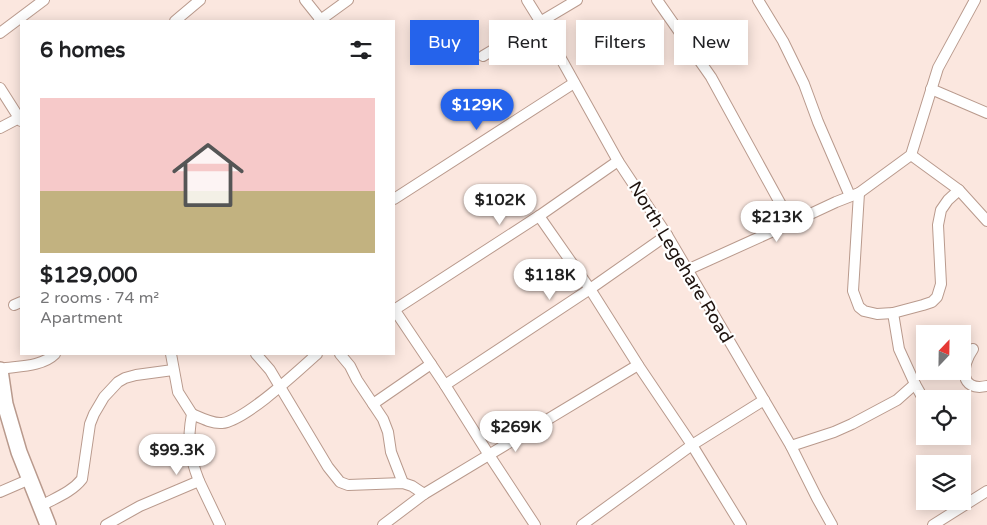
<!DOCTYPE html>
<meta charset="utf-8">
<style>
:root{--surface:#fff;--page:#f6f6f6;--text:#202124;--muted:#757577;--accent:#2563eb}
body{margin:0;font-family:"Varela Round",sans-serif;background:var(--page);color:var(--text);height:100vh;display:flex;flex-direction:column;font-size:19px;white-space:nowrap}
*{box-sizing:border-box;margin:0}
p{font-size:16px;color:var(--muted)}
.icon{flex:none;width:28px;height:28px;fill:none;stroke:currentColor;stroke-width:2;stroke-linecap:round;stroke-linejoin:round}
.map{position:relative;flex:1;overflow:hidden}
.details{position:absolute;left:20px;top:20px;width:375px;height:335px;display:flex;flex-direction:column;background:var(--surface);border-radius:0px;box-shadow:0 2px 12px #0003}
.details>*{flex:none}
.banner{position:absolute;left:410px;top:20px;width:475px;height:45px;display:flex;gap:10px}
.needle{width:32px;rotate:22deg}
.controls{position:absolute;left:916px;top:325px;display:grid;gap:10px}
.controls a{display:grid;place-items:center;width:55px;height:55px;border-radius:0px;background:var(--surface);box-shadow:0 2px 12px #0003;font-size:25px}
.price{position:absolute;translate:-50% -42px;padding:0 11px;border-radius:18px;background:#fff;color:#222;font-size:16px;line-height:32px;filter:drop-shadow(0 1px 2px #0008)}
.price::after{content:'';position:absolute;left:50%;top:30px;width:15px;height:11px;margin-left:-8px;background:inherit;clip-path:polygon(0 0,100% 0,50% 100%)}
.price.on{background:var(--accent);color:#fff}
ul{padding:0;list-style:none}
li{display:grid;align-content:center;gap:10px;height:265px;padding:0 20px}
li span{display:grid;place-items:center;height:155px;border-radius:0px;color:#555}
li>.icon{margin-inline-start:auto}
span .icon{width:90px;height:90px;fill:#fffc;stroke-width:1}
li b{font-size:21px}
h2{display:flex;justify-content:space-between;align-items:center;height:60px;padding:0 20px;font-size:21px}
.pill{padding:0 18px;border-radius:0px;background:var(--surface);box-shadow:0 2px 12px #0003;font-size:18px;line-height:45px}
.pill.on{background:var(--accent);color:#fff}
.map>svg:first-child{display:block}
</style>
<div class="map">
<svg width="987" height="525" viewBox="0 0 987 525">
<rect width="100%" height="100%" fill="#fbe7df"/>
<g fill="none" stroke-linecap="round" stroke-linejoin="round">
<defs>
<g id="minor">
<path d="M 305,0 L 321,20"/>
<path d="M 527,0 L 540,21 L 618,161 L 667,235 L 791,446 L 817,498 L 832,525"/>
<path d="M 657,0 L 711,77 L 791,223"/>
<path d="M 758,0 L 783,41 L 804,84 L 818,122 L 850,196"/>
<path d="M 175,21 L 200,0"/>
<path d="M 319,21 L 348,0"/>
<path d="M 0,33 L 44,0"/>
<path d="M 483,56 L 577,0"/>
<path d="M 0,88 L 21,121"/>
<path d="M 931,89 L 987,113"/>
<path d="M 0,128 L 21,117"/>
<path d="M 911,155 L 959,190 L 987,221"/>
<path d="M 859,193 L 853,291 L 859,307 L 864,311 L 877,314 L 893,313 L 923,305 L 932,302 L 937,297 L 941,284 L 938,225 L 941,210 L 948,200 L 959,190"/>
<path d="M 394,199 L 574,83"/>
<path d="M 539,216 L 590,289 L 638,365 L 692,445 L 741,525"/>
<path d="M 687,270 L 791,223 L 836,202 L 859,193 L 911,155 L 938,68 L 975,0"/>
<path d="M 14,305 L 21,302"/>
<path d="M 394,309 L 445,385 L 489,455 L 535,525"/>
<path d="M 394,310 L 539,216 L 618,161"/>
<path d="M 893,313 L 899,349 L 915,384 L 925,402"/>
<path d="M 973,349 C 961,366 959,392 987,386"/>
<path d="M 171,354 L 178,392 L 192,414 C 187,441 189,455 199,481"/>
<path d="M 256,354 L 270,370 L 328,467 L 340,482 L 348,485 L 403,483 L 412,486 L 424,494"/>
<path d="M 340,354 L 350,366 L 357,380 L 383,419 L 388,432 L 391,452 L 403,483"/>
<path d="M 0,369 C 17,366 42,367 55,354"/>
<path d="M 445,385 L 590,289 L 667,235"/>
<path d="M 373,404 L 431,364"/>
<path d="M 192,414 C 201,418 213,424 222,423 C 245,421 299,370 317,354"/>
<path d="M 791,446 L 834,432 L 852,424 L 897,400 L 915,384"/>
<path d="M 0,492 L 30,479"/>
<path d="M 41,506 C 55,498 72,492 82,479 L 90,424 L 94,414 L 104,397 L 118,382 L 125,378 L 136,375 L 173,370"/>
<path d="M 106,525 L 140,506 L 199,481 L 220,525"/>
<path d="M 383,525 L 424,494 L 638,365"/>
<path d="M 582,525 L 692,445 L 764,400"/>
<path d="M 933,525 L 987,491"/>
</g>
<path id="secondary" d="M 0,370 L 5,404 L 19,452 L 48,525"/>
</defs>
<use href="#minor" stroke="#b99a8d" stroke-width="12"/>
<use href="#secondary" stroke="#b99a8d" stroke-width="18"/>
<use href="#minor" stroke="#fff" stroke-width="10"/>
<use href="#secondary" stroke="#fff" stroke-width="15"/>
</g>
<g text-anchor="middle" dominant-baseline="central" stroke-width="4.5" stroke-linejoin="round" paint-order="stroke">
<g font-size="18" fill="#1e130e" stroke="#fff">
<text transform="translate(681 262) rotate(59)">North Legehare Road</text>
</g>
</g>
</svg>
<div class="controls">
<a><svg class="needle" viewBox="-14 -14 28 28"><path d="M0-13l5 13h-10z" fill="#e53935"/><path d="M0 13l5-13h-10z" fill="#757577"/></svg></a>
<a><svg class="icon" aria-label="locate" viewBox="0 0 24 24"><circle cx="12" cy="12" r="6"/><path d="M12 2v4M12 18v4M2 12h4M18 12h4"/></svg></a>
<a><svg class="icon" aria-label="layers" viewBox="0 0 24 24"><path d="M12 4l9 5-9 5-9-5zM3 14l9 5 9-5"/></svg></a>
</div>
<b class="price on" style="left:477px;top:131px">$129K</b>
<b class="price" style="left:500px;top:226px">$102K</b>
<b class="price" style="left:777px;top:243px">$213K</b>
<b class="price" style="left:550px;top:301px">$118K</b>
<b class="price" style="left:516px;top:453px">$269K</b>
<b class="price" style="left:177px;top:476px">$99.3K</b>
<div class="banner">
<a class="pill on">Buy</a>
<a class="pill">Rent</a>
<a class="pill">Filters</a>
<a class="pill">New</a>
</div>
<section class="details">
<h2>6 homes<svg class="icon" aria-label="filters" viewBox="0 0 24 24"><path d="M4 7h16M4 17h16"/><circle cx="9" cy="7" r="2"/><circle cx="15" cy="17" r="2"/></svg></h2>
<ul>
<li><span style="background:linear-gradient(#f6c9c9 60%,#c2b280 0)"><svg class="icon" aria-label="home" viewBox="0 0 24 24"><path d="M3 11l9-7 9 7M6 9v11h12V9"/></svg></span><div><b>$129,000</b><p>2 rooms · 74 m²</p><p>Apartment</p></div></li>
</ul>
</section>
</div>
